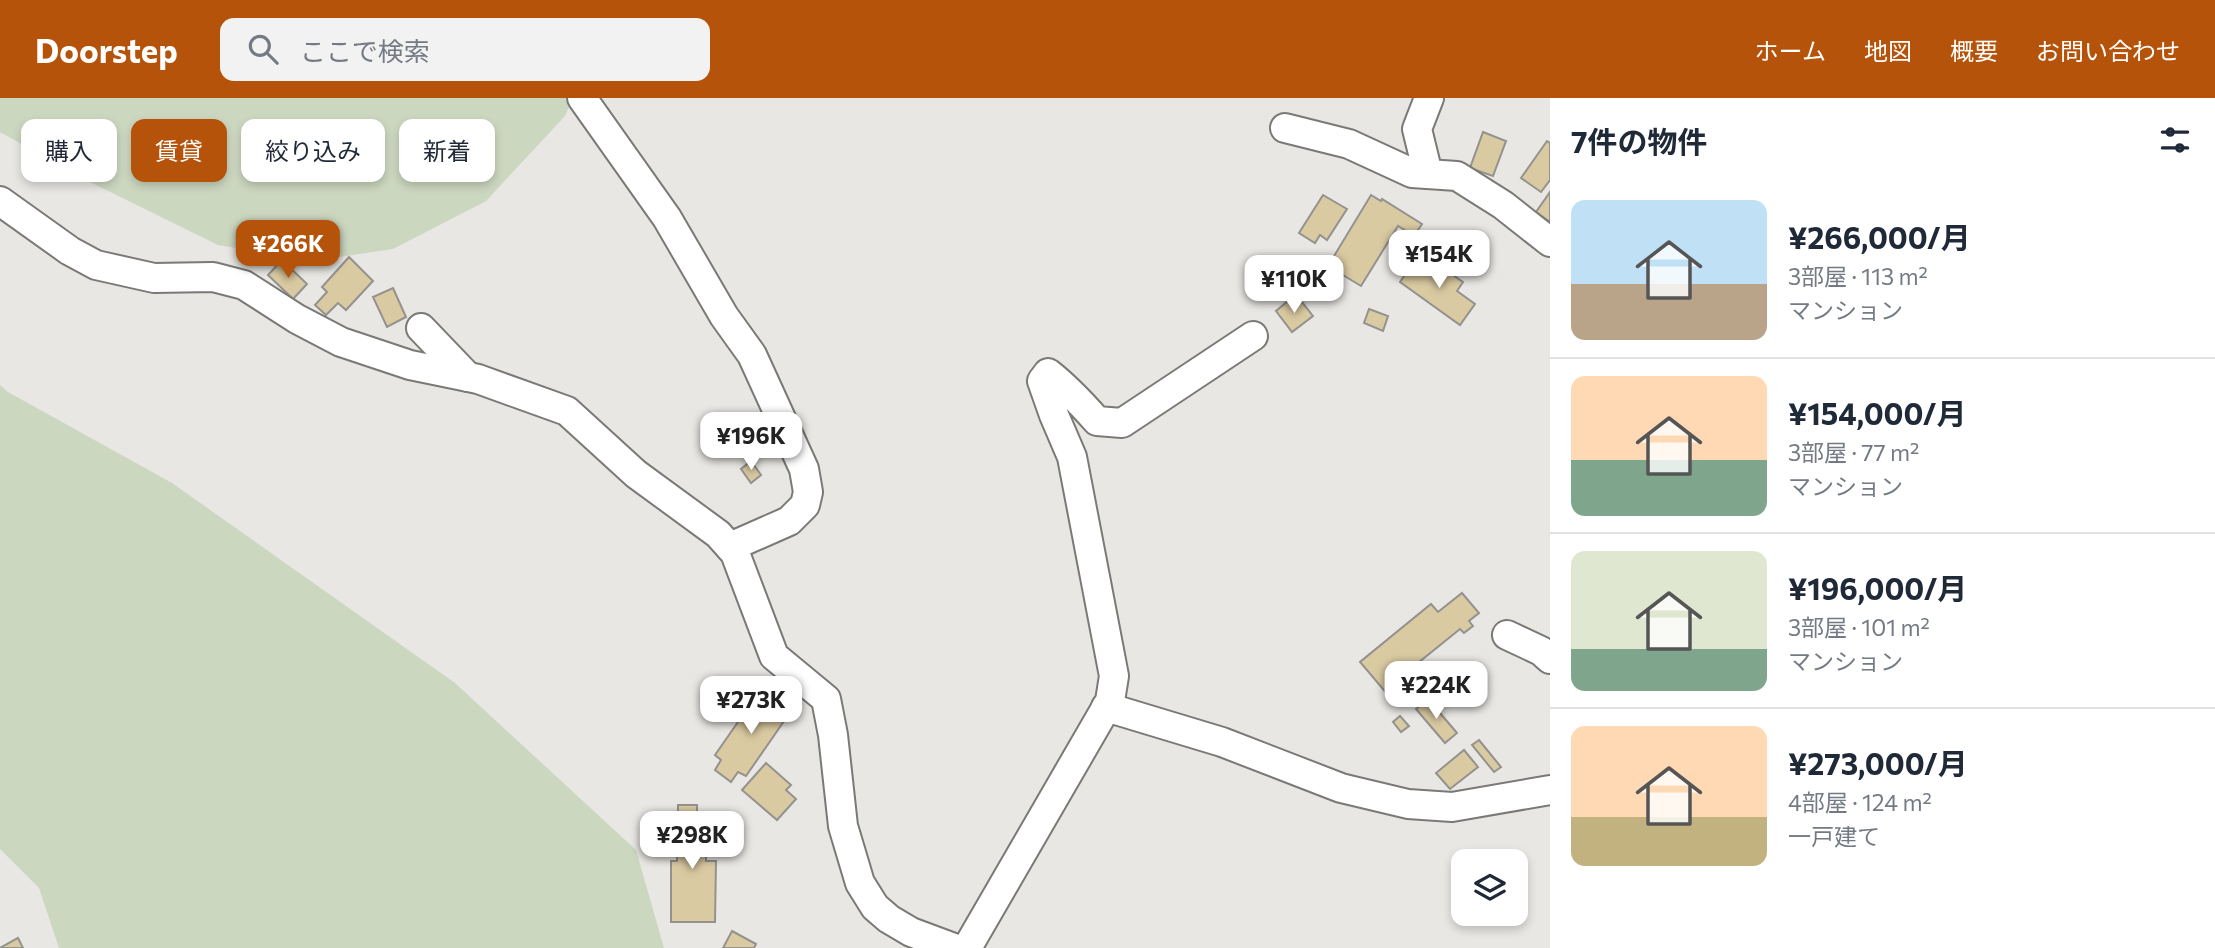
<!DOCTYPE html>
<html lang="ja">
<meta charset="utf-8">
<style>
:root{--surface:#fff;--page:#f2f2f3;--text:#1f2937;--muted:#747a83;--line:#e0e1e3;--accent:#b45309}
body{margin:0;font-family:Commissioner,"Noto Sans JP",sans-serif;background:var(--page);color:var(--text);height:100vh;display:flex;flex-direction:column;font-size:26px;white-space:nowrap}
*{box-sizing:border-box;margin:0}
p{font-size:23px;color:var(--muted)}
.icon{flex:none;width:38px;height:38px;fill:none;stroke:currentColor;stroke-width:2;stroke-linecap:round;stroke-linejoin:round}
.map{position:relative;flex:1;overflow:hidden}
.details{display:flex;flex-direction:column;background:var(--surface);width:665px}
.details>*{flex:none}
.guide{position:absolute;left:21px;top:21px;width:665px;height:63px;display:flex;gap:14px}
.fabs{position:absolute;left:1451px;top:751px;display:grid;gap:14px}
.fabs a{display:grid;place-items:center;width:77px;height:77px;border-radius:14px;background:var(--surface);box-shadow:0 4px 10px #0003;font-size:35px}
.price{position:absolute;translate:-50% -60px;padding:0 16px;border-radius:14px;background:#fff;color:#222;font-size:23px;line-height:46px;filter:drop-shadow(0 2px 4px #0008)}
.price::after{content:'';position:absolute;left:50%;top:42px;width:21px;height:16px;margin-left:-10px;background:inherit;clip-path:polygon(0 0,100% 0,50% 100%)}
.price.on{background:var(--accent);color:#fff}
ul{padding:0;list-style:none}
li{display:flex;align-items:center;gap:21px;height:175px;padding:0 21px}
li+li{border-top:2px solid var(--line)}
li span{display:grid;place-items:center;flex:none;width:196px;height:140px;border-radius:14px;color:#555}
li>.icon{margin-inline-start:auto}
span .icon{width:84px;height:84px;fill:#fffc;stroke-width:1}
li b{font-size:30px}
h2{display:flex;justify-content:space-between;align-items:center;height:84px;padding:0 21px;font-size:30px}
.tag{padding:0 24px;border-radius:14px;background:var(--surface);box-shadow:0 4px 10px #0003;font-size:24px;line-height:63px}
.tag.on{background:var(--accent);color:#fff}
header{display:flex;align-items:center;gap:42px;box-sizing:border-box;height:98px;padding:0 35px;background:var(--accent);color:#fff}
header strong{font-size:33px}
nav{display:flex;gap:38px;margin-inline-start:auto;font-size:24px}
.search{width:490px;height:63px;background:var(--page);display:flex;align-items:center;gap:18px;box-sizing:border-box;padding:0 24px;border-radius:14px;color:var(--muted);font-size:26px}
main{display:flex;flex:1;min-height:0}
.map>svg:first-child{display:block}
</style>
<header>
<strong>Doorstep</strong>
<div class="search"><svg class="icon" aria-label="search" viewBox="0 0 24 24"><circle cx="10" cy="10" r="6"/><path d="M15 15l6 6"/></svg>ここで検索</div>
<nav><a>ホーム</a><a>地図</a><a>概要</a><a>お問い合わせ</a></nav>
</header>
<main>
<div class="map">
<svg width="1550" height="850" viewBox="0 0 1550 850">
<rect width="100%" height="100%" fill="#e8e7e3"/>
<g fill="#ccd7c0">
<path d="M 0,0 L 573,0 L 565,18 L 486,103 L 393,151 L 312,163 L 218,147 L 86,82 L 0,34 Z"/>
<path d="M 0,287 L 8,294 L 172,385 L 455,585 L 636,752 L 664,850 L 59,850 L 39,790 L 0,751 Z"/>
</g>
<g fill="#dacaa2" stroke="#94928f" stroke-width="2">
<path d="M 1483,34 L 1506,43 L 1493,78 L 1470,70 Z"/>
<path d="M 1547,43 L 1550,45 L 1550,82 L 1541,94 L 1521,80 Z"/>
<path d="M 1550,94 L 1550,124 L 1536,114 Z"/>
<path d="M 1323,97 L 1347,111 L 1327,142 L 1320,137 L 1315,145 L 1299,135 Z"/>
<path d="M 1371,97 L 1381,103 L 1382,101 L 1422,126 L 1414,138 L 1398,128 L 1361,188 L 1328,168 Z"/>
<path d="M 349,159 L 373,183 L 346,212 L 338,205 L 326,217 L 315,207 L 327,194 L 322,189 Z"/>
<path d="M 282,162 L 307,186 L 293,201 L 268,177 Z"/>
<path d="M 1415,162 L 1431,174 L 1437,166 L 1463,184 L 1457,193 L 1475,206 L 1460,227 L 1400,184 Z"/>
<path d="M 393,190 L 406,219 L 387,229 L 373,199 Z"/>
<path d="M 1288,203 L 1293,209 L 1301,203 L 1313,218 L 1292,234 L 1276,213 Z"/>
<path d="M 1369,211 L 1388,218 L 1383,233 L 1364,225 Z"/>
<path d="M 751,363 L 761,377 L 751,385 L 741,371 Z"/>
<path d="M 1462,495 L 1479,515 L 1469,523 L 1473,528 L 1464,535 L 1460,531 L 1418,565 L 1427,576 L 1394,604 L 1360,564 L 1431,506 L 1438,514 Z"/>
<path d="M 761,591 L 791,613 L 746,678 L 738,674 L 731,684 L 715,672 L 721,662 L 715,657 Z"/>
<path d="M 1428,601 L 1457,635 L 1445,645 L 1416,611 Z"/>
<path d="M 1400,618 L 1409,628 L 1401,634 L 1393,624 Z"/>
<path d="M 1479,642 L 1501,669 L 1494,674 L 1472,647 Z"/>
<path d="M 1464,652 L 1478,669 L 1450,691 L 1436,675 Z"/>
<path d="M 766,665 L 791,687 L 786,692 L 796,701 L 777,722 L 742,692 Z"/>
<path d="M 678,707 L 697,707 L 697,720 L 706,720 L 706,763 L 716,763 L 715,824 L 671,824 L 671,763 L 677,763 Z"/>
<path d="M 732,833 L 756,846 L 754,850 L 723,850 Z"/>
<path d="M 18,840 L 23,850 L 0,850 Z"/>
</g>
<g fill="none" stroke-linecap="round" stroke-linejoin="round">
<defs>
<g id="street">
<path d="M 582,0 L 667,120 L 724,218 L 752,257 L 804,371 L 808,394 L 805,407 L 789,423 L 730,449"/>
<path d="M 1285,30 L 1349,46 L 1412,75 L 1457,78 L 1503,107 L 1550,144"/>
<path d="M 1428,76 L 1417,31 L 1429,0"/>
<path d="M 0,103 L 70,153 L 96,167 L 154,180 L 213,179 L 244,187 L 297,221 L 341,244 L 410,267 L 478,281 L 567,313 L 636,376 L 718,436 L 735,455 L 774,558 L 826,601 L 833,637 L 843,728 L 860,785 L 875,809 L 889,821 L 911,834 L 954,850"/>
<path d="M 421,230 L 468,279"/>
<path d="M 1507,537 L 1541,553 L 1550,561"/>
<path d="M 1106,609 L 1222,644 L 1341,690 L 1408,706 L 1452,709 L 1550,692"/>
<path d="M 967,850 L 1110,603 L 1114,578 L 1072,359 L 1054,317 L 1042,283 L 1048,275 C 1066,289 1082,306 1097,323 L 1122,325 L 1253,238"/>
</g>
</defs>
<use href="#street" stroke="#7a7976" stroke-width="32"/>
<use href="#street" stroke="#fff" stroke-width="28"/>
</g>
</svg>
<div class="fabs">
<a><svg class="icon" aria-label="layers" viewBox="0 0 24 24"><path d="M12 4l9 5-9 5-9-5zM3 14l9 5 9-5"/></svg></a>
</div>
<b class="price on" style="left:288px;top:182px">¥266K</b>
<b class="price" style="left:1439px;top:192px">¥154K</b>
<b class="price" style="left:1294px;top:217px">¥110K</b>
<b class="price" style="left:751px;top:374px">¥196K</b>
<b class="price" style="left:1436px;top:623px">¥224K</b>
<b class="price" style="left:751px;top:638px">¥273K</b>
<b class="price" style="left:692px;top:773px">¥298K</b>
<div class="guide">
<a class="tag">購入</a>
<a class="tag on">賃貸</a>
<a class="tag">絞り込み</a>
<a class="tag">新着</a>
</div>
</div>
<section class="details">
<h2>7件の物件<svg class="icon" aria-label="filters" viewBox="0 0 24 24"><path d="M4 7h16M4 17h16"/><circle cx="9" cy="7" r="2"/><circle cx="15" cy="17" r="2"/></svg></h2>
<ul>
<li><span style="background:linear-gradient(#bfe0f5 60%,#b9a48a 0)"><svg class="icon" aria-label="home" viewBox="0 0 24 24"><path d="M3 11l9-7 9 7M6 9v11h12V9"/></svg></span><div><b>¥266,000/月</b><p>3部屋 · 113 m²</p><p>マンション</p></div></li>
<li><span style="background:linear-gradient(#ffd9b3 60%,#7fa58c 0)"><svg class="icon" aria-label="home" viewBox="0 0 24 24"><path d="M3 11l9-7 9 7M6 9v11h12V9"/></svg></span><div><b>¥154,000/月</b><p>3部屋 · 77 m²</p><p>マンション</p></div></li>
<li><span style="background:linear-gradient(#dfe7d0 70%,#7fa58c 0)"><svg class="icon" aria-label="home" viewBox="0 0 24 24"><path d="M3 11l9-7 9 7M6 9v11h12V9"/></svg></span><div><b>¥196,000/月</b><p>3部屋 · 101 m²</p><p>マンション</p></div></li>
<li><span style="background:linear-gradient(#ffd9b3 65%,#c2b280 0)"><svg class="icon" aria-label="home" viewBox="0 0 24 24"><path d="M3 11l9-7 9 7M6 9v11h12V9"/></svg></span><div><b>¥273,000/月</b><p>4部屋 · 124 m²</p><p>一戸建て</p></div></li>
</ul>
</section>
</main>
